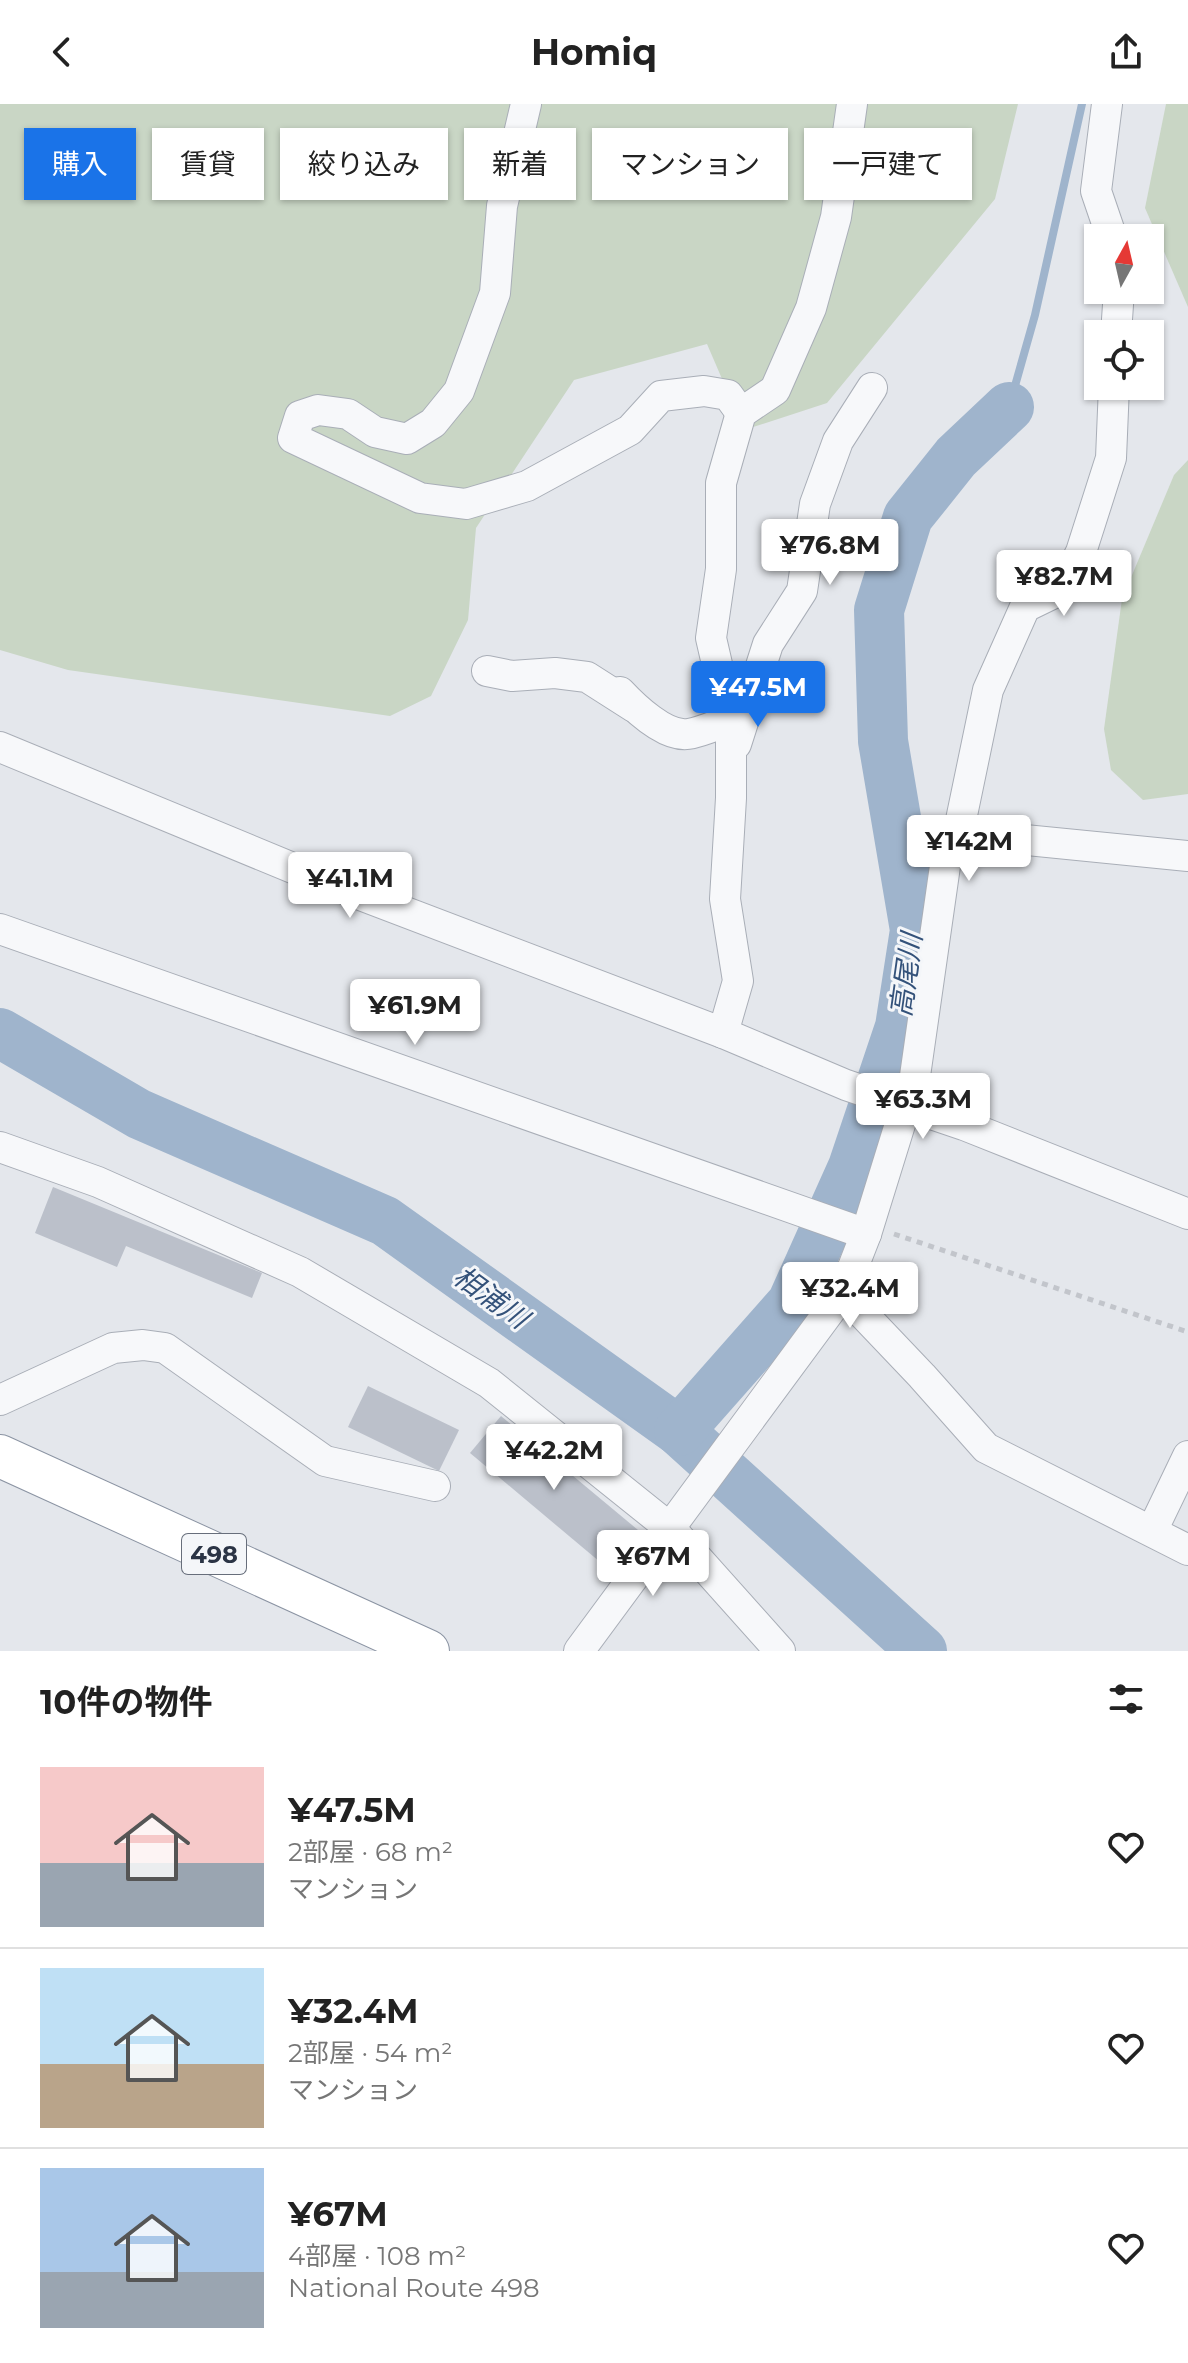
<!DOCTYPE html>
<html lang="ja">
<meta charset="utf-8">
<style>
:root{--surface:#fff;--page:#f6f6f6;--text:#222;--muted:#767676;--line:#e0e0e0;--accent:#1a73e8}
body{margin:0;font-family:Montserrat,"Noto Sans JP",sans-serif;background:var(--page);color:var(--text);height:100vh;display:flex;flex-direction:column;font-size:30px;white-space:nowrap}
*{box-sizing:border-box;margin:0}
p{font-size:26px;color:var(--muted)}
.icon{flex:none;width:44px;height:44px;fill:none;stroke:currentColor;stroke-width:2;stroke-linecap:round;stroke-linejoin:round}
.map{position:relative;height:1547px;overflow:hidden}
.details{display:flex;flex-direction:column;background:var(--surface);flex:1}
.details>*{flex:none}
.hud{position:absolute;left:24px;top:24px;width:1140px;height:72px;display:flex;gap:16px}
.needle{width:52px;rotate:8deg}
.controls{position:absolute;left:1084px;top:120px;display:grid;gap:16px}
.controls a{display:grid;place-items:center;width:80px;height:80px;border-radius:0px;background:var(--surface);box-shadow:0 2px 6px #0004;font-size:40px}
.price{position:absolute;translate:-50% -68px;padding:0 18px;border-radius:8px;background:#fff;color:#222;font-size:26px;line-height:52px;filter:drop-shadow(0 2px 4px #0008)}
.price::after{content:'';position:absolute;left:50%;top:48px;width:24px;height:18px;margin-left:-12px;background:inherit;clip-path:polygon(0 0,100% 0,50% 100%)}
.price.selected{background:var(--accent);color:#fff}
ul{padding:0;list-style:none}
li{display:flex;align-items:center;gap:24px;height:200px;padding:0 40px}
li+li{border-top:2px solid var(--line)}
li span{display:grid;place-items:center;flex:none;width:224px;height:160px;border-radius:0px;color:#555}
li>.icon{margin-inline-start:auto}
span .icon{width:96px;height:96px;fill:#fffc;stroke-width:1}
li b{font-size:34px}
h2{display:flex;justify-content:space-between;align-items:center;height:96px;padding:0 40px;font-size:34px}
.tag{padding:0 28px;border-radius:0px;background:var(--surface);box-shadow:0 2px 6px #0004;font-size:28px;line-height:72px}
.tag.selected{background:var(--accent);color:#fff}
header{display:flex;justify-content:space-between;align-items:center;height:104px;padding:0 40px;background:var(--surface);font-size:36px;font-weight:700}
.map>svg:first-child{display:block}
</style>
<header><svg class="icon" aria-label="back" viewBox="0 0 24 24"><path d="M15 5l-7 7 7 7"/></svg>Homiq<svg class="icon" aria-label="share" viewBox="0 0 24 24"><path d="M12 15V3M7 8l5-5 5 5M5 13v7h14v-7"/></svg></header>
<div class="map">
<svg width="1188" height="1547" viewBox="0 0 1188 1547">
<rect width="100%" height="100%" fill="#e4e7ec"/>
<g fill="#c9d6c5">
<path d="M 0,0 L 1018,0 L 995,95 L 827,299 L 744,326 L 707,240 L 574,276 L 476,424 L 468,516 L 431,592 L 390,612 L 68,566 L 0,546 Z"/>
<path d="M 1166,0 L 1188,0 L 1188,203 L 1145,104 Z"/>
<path d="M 1188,356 L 1188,690 L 1143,696 L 1111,666 L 1104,625 L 1122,495 L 1174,371 Z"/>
</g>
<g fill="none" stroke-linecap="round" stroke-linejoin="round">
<path stroke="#9fb4cc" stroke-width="8" d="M 1009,303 L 1035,211 L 1082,0"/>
<g stroke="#9fb4cc" stroke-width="50">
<path d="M 0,929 L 139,1010 L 385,1117 L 679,1327 L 922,1547"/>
<path d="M 679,1327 L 792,1199 L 853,1063 L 900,923 L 915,826 L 883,637 L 879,506 L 908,413 L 956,353 L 1009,303"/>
</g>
</g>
<g fill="#bbc0ca">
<path d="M 53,1083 L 262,1169 L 252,1194 L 126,1142 L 117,1163 L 35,1129 Z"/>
<path d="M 368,1282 L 459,1326 L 439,1367 L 348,1323 Z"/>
<path d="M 501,1312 L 638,1426 L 606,1463 L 470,1349 Z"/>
</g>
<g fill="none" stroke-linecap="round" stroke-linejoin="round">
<defs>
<g id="minor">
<path d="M 526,0 L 502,102 L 495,189 L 459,287 L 433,319 L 407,335 L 375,328 L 348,310 L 318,306 L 300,312 L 293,334 L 420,394 L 466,400 L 527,382 L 630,326 L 661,292 L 704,287 L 728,291 L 741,309"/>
<path d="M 1107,0 L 1096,87 L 1112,134"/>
<path d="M 1116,230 L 1119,186"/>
<path d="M 487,567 L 512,572 L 555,569 L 587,573 L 634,603"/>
<path d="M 620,588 C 634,603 665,633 688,630 C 702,628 716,621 730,616"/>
<path d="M 736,640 L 768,540 L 802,487 L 815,400 L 838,337 L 872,284"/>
<path d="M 0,643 L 329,779 L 723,929 L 846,981 L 964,1021 L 1188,1110"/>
<path d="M 956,740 L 988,586 L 1025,503 L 1062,485 L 1081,448 L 1111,354 L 1114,282"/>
<path d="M 0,825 L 866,1130"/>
<path d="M 723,929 L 738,877 L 725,795 L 731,694 L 731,621 L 711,534 L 721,465 L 721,379 L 741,309 L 775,286 L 811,204 L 836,113 L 852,0"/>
<path d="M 0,1043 L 98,1078 L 300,1168 L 489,1279 L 671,1425 L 780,1547"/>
<path d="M 843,1189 L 922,1272 L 986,1344 L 1188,1446"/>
<path d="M 0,1296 L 113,1244 L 143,1241 L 165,1244 L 325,1357 L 435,1382"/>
<path d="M 1152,1427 L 1188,1352"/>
<path d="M 579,1547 L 843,1189 L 866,1130 L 915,972 L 947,748 L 960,736 L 976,731 L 1188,752"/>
</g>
<path id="highway" d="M 0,1352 L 428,1547"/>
</defs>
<use href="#minor" stroke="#a9aeb7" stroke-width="32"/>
<use href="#highway" stroke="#8b94a3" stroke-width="44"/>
<path stroke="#c2c5cb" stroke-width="5" stroke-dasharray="6 6" stroke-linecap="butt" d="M 894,1130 L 1188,1228"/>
<use href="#minor" stroke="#f7f8fa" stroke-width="30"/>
<use href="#highway" stroke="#fff" stroke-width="42"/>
</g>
<g text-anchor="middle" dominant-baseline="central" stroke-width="6" stroke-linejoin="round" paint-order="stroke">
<rect fill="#f4f6f9" stroke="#676e7b" stroke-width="2" x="182" y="1430" width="64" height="40" rx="6"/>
<g font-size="24" font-weight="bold" fill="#2b3445">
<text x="214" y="1450">498</text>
</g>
<g font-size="28" font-style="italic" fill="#34527a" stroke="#f4f6f9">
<text transform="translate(906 871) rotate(-82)">高尾川</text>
<text transform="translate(491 1193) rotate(36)">相浦川</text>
</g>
</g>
</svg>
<div class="controls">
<a><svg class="needle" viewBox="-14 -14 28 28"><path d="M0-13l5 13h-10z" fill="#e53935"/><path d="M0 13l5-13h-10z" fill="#767676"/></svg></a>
<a><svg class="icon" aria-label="locate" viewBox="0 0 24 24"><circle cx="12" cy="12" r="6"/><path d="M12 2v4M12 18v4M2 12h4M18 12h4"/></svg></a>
</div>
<b class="price" style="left:830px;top:483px">¥76.8M</b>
<b class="price" style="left:1064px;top:514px">¥82.7M</b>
<b class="price selected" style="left:758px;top:625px">¥47.5M</b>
<b class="price" style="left:969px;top:779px">¥142M</b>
<b class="price" style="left:350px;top:816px">¥41.1M</b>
<b class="price" style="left:415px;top:943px">¥61.9M</b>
<b class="price" style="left:923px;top:1037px">¥63.3M</b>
<b class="price" style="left:850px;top:1226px">¥32.4M</b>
<b class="price" style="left:554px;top:1388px">¥42.2M</b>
<b class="price" style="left:653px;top:1494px">¥67M</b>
<div class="hud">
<a class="tag selected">購入</a>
<a class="tag">賃貸</a>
<a class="tag">絞り込み</a>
<a class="tag">新着</a>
<a class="tag">マンション</a>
<a class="tag">一戸建て</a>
</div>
</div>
<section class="details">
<h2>10件の物件<svg class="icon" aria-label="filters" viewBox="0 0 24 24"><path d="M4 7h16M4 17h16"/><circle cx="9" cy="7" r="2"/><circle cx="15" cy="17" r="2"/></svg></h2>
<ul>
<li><span style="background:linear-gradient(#f6c9c9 60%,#9aa5b1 0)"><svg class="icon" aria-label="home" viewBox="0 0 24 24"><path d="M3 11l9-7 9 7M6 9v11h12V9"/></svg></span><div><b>¥47.5M</b><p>2部屋 · 68 m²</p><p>マンション</p></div><svg class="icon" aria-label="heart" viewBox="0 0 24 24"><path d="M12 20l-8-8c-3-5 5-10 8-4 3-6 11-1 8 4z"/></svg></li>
<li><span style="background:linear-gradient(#bfe0f5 60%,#b9a48a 0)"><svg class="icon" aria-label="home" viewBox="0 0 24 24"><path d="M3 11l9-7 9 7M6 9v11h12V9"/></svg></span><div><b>¥32.4M</b><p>2部屋 · 54 m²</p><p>マンション</p></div><svg class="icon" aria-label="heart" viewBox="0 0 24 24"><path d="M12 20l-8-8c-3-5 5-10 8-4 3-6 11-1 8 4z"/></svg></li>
<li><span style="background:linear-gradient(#a9c7e8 65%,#9aa5b1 0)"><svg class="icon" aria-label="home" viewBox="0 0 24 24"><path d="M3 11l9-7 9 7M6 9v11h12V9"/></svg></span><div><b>¥67M</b><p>4部屋 · 108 m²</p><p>National Route 498</p></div><svg class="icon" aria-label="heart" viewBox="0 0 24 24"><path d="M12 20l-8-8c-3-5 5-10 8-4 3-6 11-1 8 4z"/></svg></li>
</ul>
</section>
